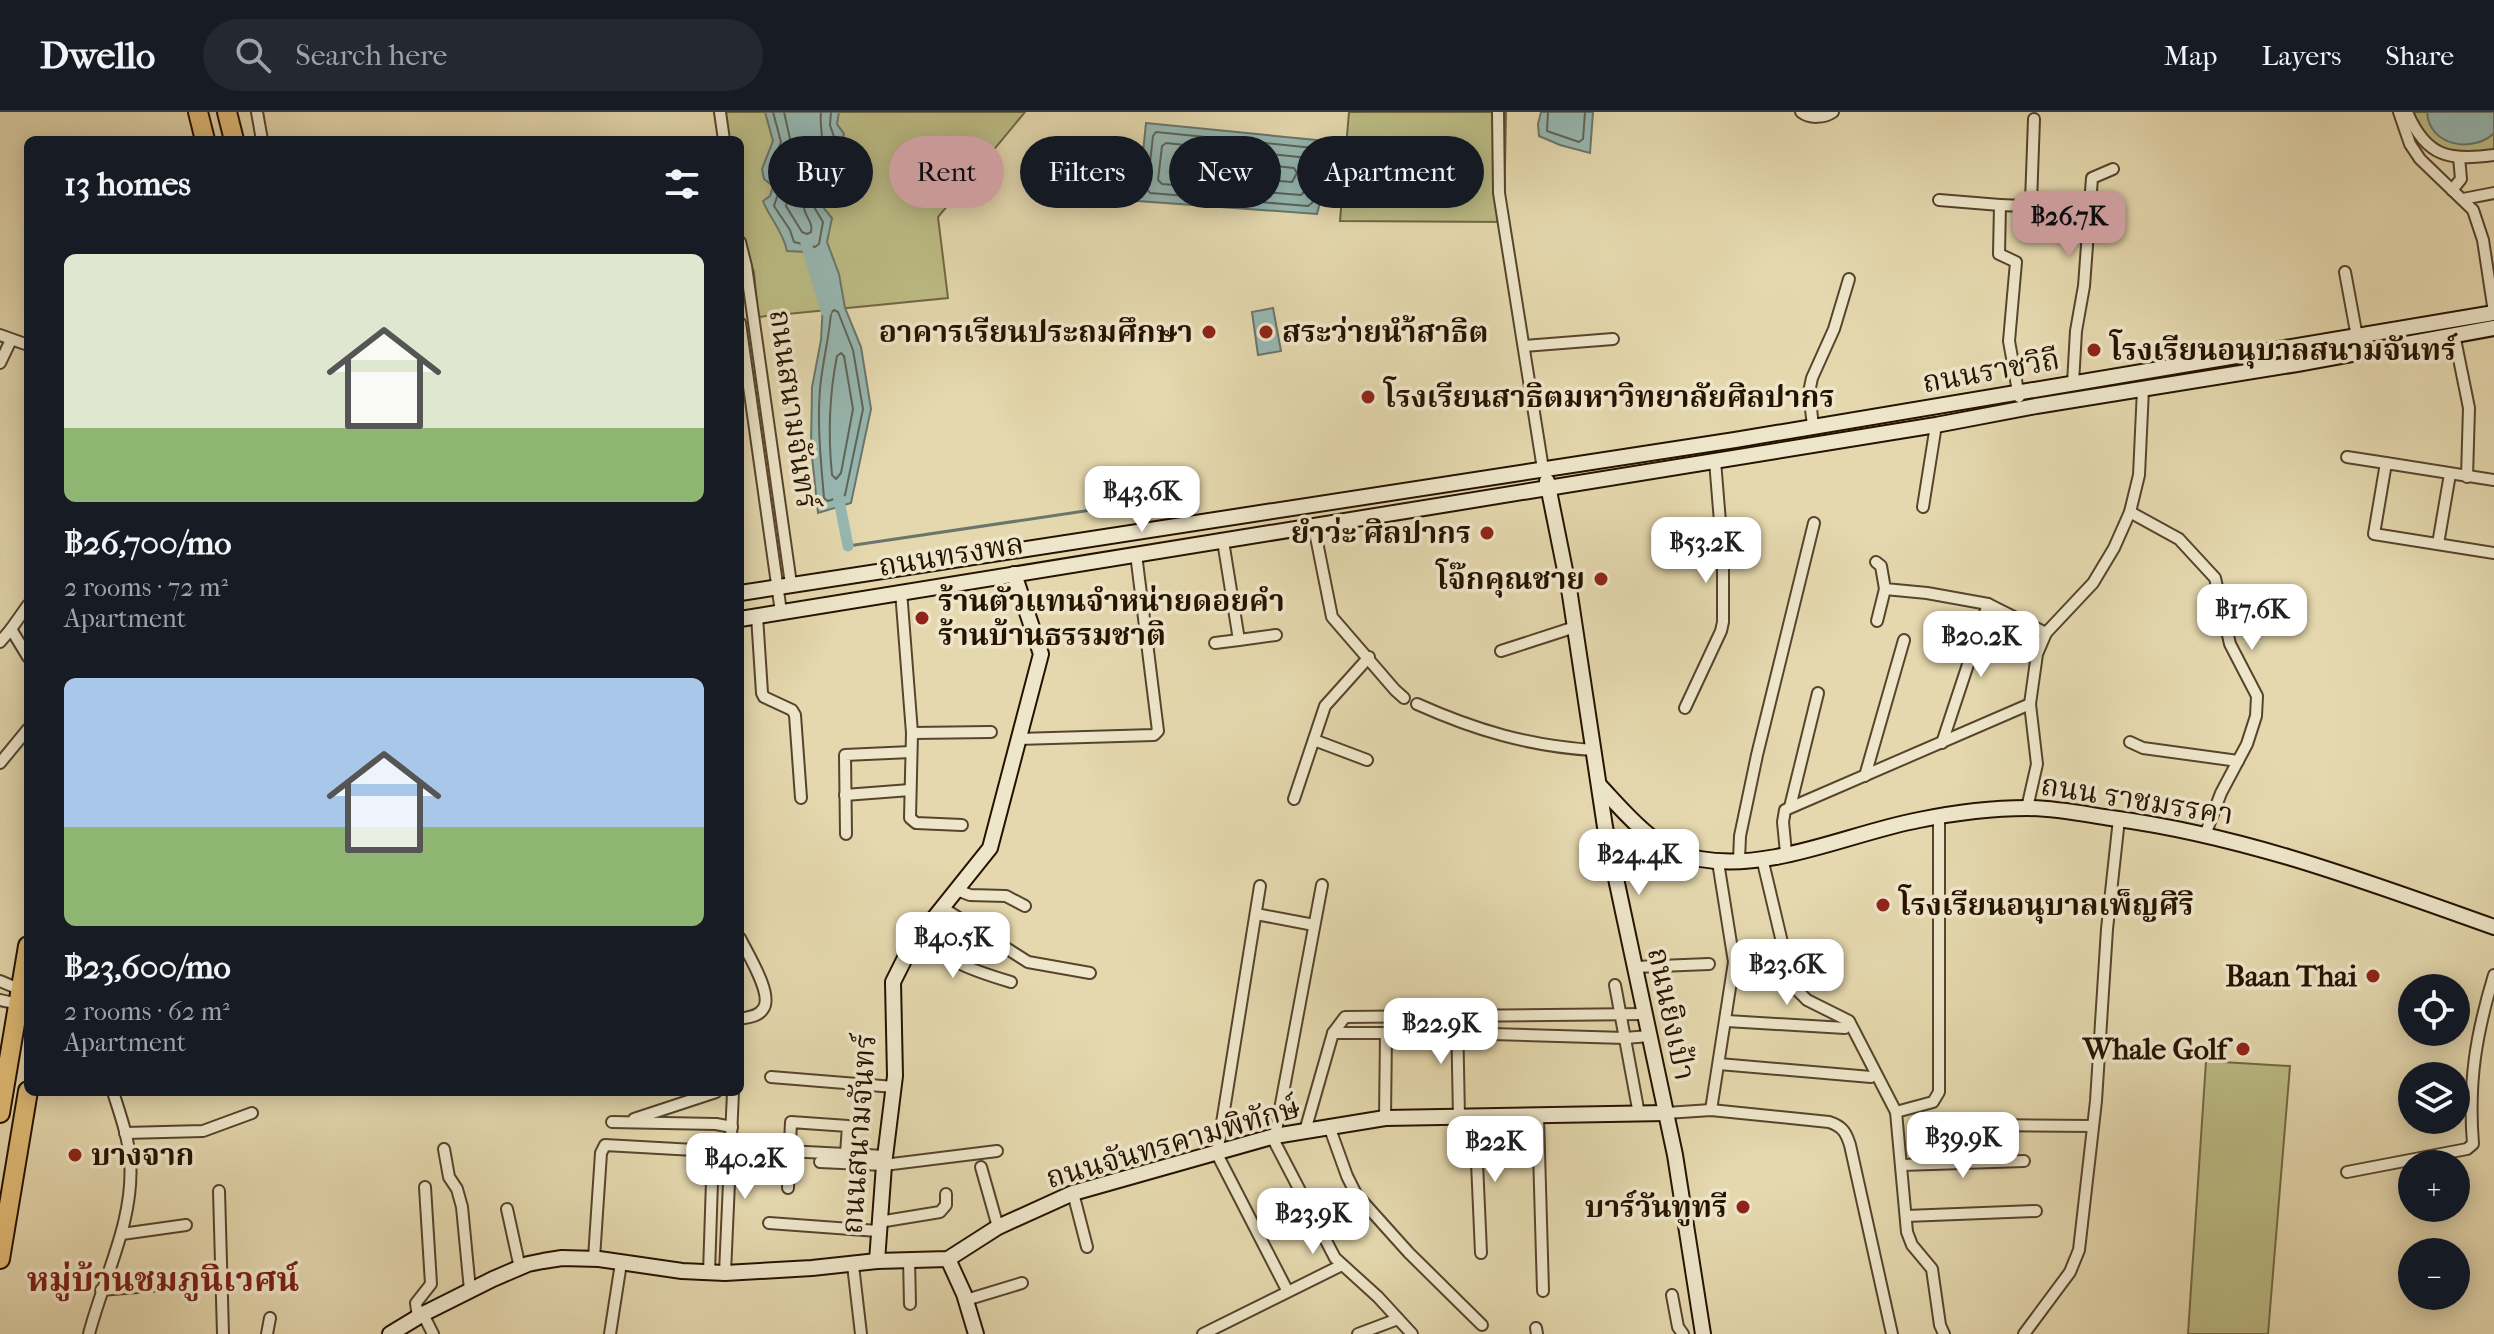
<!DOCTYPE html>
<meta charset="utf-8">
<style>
:root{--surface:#171b24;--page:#242831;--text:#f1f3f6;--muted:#9ea1a6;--line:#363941;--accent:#c59692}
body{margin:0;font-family:"IM FELL French Canon","Noto Serif Thai",serif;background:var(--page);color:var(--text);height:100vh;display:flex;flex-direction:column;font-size:30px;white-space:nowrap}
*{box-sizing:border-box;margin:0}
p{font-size:26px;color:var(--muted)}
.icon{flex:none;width:44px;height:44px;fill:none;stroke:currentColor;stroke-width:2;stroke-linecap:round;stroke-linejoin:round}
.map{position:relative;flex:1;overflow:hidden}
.drawer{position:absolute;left:24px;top:24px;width:720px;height:960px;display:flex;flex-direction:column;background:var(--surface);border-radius:12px;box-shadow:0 4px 20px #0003}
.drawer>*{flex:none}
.top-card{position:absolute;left:768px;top:24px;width:760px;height:72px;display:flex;gap:16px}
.buttons{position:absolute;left:2398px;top:862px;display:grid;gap:16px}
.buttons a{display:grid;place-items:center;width:72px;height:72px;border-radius:50%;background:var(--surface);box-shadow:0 4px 20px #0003;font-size:40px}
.price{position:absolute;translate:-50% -68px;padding:0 18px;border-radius:16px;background:#fff;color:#222;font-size:26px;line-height:52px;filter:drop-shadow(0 2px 4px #0008)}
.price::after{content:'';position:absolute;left:50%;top:48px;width:24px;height:18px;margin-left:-12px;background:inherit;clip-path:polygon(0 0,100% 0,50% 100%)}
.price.current{background:var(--accent);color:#111}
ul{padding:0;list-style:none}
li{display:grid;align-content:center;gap:16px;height:424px;padding:0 40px}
li span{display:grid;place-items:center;height:248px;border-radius:12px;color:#555}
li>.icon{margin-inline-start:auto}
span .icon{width:144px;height:144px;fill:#fffc;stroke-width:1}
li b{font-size:34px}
h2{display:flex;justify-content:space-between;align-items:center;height:96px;padding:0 40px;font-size:34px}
.chip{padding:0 28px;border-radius:36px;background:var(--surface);box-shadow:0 4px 20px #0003;font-size:28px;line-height:72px}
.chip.current{background:var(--accent);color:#111}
header{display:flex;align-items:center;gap:48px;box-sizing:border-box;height:112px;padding:0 40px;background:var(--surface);border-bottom:2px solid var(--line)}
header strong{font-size:38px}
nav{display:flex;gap:44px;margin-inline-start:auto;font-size:28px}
.search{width:560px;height:72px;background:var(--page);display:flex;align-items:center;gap:20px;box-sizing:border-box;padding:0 28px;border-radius:44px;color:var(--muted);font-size:30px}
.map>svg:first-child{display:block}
</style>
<header>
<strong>Dwello</strong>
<div class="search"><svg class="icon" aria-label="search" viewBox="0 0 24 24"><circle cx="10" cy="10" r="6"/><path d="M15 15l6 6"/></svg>Search here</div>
<nav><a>Map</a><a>Layers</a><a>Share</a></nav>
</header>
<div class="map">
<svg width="2494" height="1222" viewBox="0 0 2494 1222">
<rect width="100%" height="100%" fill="#e5d8ae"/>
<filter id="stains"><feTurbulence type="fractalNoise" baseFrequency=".0025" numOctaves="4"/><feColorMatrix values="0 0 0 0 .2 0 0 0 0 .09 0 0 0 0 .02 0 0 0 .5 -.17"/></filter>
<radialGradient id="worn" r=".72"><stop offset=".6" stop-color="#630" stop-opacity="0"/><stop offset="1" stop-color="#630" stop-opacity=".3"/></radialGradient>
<g fill="#bcbc85" stroke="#716742" stroke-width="2">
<path d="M 720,0 L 1025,0 L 938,105 L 948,186 L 758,205 L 754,160 L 740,128 L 740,28 L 724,28 Z"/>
<path d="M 1349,0 L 1506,0 L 1504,110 L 1340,109 Z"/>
<path d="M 2410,0 L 2494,0 L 2494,42 L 2456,44 L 2423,27 Z"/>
<path d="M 2206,949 L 2290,954 L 2268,1222 L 2188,1222 Z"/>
</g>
<g fill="#97b8b2" stroke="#6a766b" stroke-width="2">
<path d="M 765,0 L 839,0 L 837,12 L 844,22 L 832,60 L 823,64 L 822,94 L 832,106 L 827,130 L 839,162 L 845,196 L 861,235 L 871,297 L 851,391 L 818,401 L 811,335 L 812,275 L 821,228 L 823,191 L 809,140 L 787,139 C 783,119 770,107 763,89 L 770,84 L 773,74 L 764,67 L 762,57 L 773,29 Z"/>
<path d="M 1541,0 L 1593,0 L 1590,41 L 1560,33 L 1539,24 L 1538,12 Z"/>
<path d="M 2427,0 L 2494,0 L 2494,21 C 2474,41 2429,35 2427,0 Z"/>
<path d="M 1146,11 L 1336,30 L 1317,102 L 1138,89 Z"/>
<path d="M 1273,196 L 1281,239 L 1258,243 L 1252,200 Z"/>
</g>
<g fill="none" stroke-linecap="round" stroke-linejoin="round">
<g stroke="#5e6559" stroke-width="2">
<path d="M 773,0 L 781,30 L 771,58 L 781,73 L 774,94 L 790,118 L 794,130 L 815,135 L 819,132 L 823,110 L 814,95 L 815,63 L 826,53 L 834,25 L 830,13 L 831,0"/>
<path d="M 784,0 L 791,31 L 783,56 L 791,72 L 786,94 L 802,120 L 807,122 L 811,120 C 813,109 806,107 804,96 C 803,87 804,74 805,64 C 806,53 814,51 818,43 C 826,29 819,16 821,0"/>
<path d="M 1548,0 L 1547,19 L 1579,30 L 1583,27 L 1585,0"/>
<path d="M 1156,20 L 1323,37 L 1325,41 L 1312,91 L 1308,94 L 1150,81 L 1147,77 L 1153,24 Z"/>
<path d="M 1166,31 L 1309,46 L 1313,50 L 1304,80 L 1301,83 L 1162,72 L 1158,68 L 1162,34 Z"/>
<path d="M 1177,44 L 1294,56 L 1297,61 L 1292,70 L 1175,61 L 1172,58 L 1173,48 Z"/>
<path d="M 834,198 L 838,200 L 853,238 L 863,297 L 845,383 L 828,389 L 824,386 C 821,350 817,314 820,277 C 822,252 829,227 831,201 Z"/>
<path d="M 841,241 L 844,244 L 853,297 L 841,361 L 836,367 L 832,363 C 828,323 829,284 837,244 Z"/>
</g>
<path stroke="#6a766b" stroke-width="3" d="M 848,434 L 1132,392"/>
<g stroke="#97b8b2" stroke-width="11">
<path d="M 806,131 L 826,199"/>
<path d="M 838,383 L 848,434"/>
</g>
<defs>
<g id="street">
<path d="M 257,0 L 262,28"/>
<path d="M 720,0 L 724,28"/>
<path d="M 1498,0 L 1499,81 L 1543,357"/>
<path d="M 1801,0 C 1810,7 1824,6 1833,0"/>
<path d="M 2399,0 L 2410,32 L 2420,47 L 2473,98 L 2483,128 L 2494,200"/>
<path d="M 2407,0 C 2426,45 2449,49 2494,43"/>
<path d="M 2452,78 L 2461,67 L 2459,45"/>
<path d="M 2463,87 L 2494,81"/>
<path d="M 1939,88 L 2000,93 L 1999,142 L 2016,150 L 2009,229 L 2019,285"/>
<path d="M 2000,93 L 2024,94 L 2031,90 L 2034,7"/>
<path d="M 740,130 L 746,154 L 791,472"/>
<path d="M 2345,160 L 2357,225"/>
<path d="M 740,211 L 781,500"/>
<path d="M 2454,222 L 2469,296 L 2467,365"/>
<path d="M 0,223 L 28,233"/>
<path d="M 1524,234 L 1613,227"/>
<path d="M 0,251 L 11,228"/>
<path d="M 2073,271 L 2076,219 L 2084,174 L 2092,66 L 2113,57"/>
<path d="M 1813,314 L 1809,280 L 1812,266 L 1834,217 L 1849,167"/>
<path d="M 2347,345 L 2386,351"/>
<path d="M 2494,368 L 2386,351 L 2374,422 L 2494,441"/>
<path d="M 1923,395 L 1936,313"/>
<path d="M 2130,400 L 2179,427 L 2215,466 L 2230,532 L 2257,584 L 2256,604 L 2247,632 L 2221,681 L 2205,723"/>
<path d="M 1314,415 L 1332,505 L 1395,578 L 1404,586"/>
<path d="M 2438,432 L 2450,362"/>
<path d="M 1876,450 L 1881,454 L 1885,477 L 1927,481 L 1988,492 L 2046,521"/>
<path d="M 901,479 L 912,621 L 910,706 L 916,711 L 962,713"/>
<path d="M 757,504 L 762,581 L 764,585 L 792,598 L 795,603 L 801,686"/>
<path d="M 1877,509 L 1885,477"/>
<path d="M 11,517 L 28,493"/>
<path d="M 1239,528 L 1276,523"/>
<path d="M 0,530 L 11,517 L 28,545"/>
<path d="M 1215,531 L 1239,528 L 1223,429"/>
<path d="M 1501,539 L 1575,515"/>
<path d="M 1417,592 C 1475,618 1529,634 1592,638"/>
<path d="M 1685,596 L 1721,519 L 1723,510 L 1723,446 L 1715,349"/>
<path d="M 912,621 L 991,620"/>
<path d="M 1018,627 L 1154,623 L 1158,619 L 1136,442"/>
<path d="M 1314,628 L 1367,648"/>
<path d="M 2130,630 L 2143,636 L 2238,649"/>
<path d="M 1942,631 L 1988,492"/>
<path d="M 0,651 L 28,617"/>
<path d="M 1865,664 L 1904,528"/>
<path d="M 845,683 L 910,678"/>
<path d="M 1294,687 L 1325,594 L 1369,545"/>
<path d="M 1790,695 L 1818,581"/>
<path d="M 2027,696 L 2037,652 L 2030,592 L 2037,542 L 2046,521 L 2093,471 L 2114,436 L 2130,400 L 2139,363 L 2143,277"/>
<path d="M 846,722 L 845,643 L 911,640"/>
<path d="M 1786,741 L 1783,710 L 1785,698 L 2030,592"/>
<path d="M 1762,746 L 1785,843 L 1797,878 L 1807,888 L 1849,909 L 1896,1000 L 1907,1120 L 1912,1133 L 1932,1157 L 1940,1213 L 1944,1222"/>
<path d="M 1739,748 L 1740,724 L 1757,643 L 1814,411"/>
<path d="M 1260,774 L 1217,1042 L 1287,1178"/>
<path d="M 957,778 L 970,783 L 1006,784 L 1025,794"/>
<path d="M 943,796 L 1028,850 L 1090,861"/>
<path d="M 1256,802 L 1314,813"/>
<path d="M 921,822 C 949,851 974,859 1011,870"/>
<path d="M 740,826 C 747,841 774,883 763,897 C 758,905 748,905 740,907"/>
<path d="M 1635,855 L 1709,852"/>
<path d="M 0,869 L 19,877"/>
<path d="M 1615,873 L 1639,1002"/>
<path d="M 0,888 L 28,894"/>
<path d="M 1457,903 L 1459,1005"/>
<path d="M 1727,909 L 1845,916"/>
<path d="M 1333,921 L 1458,921 L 1625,926 L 1649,924"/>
<path d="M 1719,952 L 1871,965"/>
<path d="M 771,965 L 894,975"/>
<path d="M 1711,998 L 1734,850 L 1718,750"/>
<path d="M 1896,1000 L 1933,990 L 1939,980 L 1939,705"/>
<path d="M 1666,1001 L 1711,998 L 1829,1010 C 1842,1014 1846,1020 1850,1033 L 1892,1222"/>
<path d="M 1475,1005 L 1481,1141"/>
<path d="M 1538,1005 L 1543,1179"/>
<path d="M 1385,1006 L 1386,921"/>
<path d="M 634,1007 L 716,980"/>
<path d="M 612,1010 L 716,1012 L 732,1015"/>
<path d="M 1982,1013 L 2092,1014"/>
<path d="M 1329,1014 L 1347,1064 L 1356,1082 L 1409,1141 L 1482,1213"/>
<path d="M 1305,1019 L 1333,921 L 1345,905 L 1645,902"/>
<path d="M 125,1021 L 203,1019 L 252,1001"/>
<path d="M 1275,1024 L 1322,773"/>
<path d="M 1272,1025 L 1335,1146 L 1378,1185 L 1412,1222"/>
<path d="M 444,1037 L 449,1065 L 457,1077 L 462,1095 L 470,1178"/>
<path d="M 745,1037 L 885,1044"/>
<path d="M 820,1050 L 884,1053 L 997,1039"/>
<path d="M 1901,1053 L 2024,1049"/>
<path d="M 981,1055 L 998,1115"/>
<path d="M 2347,1060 L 2467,1037 L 2473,1032 C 2468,970 2476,922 2494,863"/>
<path d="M 788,1076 L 791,1010 L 848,1014 L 846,1042"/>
<path d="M 219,1079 L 223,1222"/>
<path d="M 1073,1081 L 1087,1135"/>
<path d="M 507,1097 L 520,1156"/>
<path d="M 1906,1104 L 2036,1099"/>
<path d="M 879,1110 L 940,1100 L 946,1093 L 946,1082"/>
<path d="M 769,1111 L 878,1119"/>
<path d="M 122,1122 L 186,1113"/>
<path d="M 594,1146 L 601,1041 L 605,1033 L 730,1040"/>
<path d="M 909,1147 L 910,1192"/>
<path d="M 853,1153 L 861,1222"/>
<path d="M 709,1161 L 713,1039"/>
<path d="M 725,1161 L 733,980"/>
<path d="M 101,1178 L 221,1168"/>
<path d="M 1672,1183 L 1678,1215 L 1683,1222"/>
<path d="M 966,1188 L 1022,1171"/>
<path d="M 423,1202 L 433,1222"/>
<path d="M 418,1205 L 416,1191 L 431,1172 L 425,1075"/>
<path d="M 1536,1216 L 1537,1222"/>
<path d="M 89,1222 C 104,1164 135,1108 130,1047 C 128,1024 120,1002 113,980"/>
<path d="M 267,1222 L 270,1206"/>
<path d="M 610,1222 L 621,1151"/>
<path d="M 1203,1222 L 1342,1153"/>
<path d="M 1358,1222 L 1398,1207"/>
<path d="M 2024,1222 L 2070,1160 L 2079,1138 L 2096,989 L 2107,817 L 2119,707"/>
</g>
<g id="secondary">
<path d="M 1547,369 L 1570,483 L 1605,715 L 1675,1043 L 1703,1222"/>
<path d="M 740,481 L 1735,328 L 2494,201"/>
<path d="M 740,507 L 1936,313 L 2036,294 L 2297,252 L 2494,216"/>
<path d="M 1600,674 C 1629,705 1655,739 1700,747 C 1771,760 1850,721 1919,708 C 1953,701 1992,696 2027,696 C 2055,696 2084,702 2111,706 C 2246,724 2367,770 2494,815"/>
<path d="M 948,1147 L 964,1182 L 976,1222"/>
<path d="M 877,1149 L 884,1053 L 895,964 L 893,870 L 910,836 L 990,736 L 1041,542 L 1014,462"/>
<path d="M 390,1222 L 423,1202 L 493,1167 L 528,1152 L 543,1149 L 562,1146 L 599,1147 L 682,1159 L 725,1161 L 812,1156 L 877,1149 L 948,1147 L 998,1115 L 1073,1081 L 1275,1024 L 1385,1006 L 1666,1001"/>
</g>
<g id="highway">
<path d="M 198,0 L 205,28"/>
<path d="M 227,0 L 234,28"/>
<path d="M 0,1001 L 28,834"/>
<path d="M 0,1147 L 28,979"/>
</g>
</defs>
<use href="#street" stroke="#56442c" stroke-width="14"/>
<use href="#secondary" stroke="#261200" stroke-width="18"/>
<use href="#highway" stroke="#261200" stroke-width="22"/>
<use href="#street" stroke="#eee6ca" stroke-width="10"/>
<use href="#secondary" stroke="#eee6ca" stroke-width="14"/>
<use href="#highway" stroke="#e2bc77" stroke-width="18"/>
</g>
<g fill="#8f2418" stroke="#eee6ca" stroke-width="3">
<circle cx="1209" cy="220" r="8"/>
<circle cx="1266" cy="220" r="8"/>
<circle cx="2094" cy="238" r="8"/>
<circle cx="1368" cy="285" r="8"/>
<circle cx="1487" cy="421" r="8"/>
<circle cx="1601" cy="467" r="8"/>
<circle cx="922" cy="506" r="8"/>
<circle cx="1883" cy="793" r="8"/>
<circle cx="2373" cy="864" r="8"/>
<circle cx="2243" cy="937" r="8"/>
<circle cx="75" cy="1043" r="8"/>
<circle cx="1743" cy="1095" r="8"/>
</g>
<g text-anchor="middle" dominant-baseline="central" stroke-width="7" stroke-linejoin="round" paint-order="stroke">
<g font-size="30" font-weight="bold" fill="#261200" stroke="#eee6ca" text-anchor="end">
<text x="1193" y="220">อาคารเรียนประถมศึกษา</text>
<text x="1282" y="220" text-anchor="start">สระว่ายนำ้สาธิต</text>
<text x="2110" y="238" text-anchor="start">โรงเรียนอนุบาลสนามจันทร์</text>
<text x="1384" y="285" text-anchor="start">โรงเรียนสาธิตมหาวิทยาลัยศิลปากร</text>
<text x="1471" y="421">ยำว่ะ ศิลปากร</text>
<text x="1585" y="467">โจ๊กคุณชาย</text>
<text x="938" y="489" text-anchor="start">ร้านตัวแทนจำหน่ายดอยคำ<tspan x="938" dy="34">ร้านบ้านธรรมชาติ</tspan></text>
<text x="1899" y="793" text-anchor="start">โรงเรียนอนุบาลเพ็ญศิริ</text>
<text x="2357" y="864">Baan Thai</text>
<text x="2227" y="937">Whale Golf</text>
<text x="91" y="1043" text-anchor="start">บางจาก</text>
<text x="1727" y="1095">บาร์วันทูทรี</text>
</g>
<g font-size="30" fill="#261200" stroke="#eee6ca">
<text transform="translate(1991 259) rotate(-10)">ถนนราชวิถี</text>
<text transform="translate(793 297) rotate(82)">ถนนสนามจันทร์</text>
<text transform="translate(951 443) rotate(-9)">ถนนทรงพล</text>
<text transform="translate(2137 688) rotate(9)">ถนน ราชมรรคา</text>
<text transform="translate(1671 902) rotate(78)">ถนนยิงเป้า</text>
<text transform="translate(859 1022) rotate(-86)">ถนนสนามจันทร์</text>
<text transform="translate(1173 1031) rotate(-16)">ถนนจันทรคามพิทักษ์</text>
</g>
<g font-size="34" font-weight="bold" fill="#7a1f14" stroke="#eee6ca">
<text x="163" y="1168">หมู่บ้านชมภูนิเวศน์</text>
</g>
</g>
<rect width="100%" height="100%" filter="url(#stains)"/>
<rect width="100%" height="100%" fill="url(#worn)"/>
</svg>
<div class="buttons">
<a><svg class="icon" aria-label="locate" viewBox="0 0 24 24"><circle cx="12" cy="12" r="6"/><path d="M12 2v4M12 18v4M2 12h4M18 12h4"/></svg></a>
<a><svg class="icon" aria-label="layers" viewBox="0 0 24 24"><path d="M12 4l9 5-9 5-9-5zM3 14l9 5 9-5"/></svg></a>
<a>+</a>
<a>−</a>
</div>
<b class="price current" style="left:2069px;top:147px">฿26.7K</b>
<b class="price" style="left:1142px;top:422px">฿43.6K</b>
<b class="price" style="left:1706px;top:473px">฿53.2K</b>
<b class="price" style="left:2252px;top:540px">฿17.6K</b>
<b class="price" style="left:1981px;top:567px">฿20.2K</b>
<b class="price" style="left:1639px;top:785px">฿24.4K</b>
<b class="price" style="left:953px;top:868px">฿40.5K</b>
<b class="price" style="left:1787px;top:895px">฿23.6K</b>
<b class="price" style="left:1441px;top:954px">฿22.9K</b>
<b class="price" style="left:1963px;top:1068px">฿39.9K</b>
<b class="price" style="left:1495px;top:1072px">฿22K</b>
<b class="price" style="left:745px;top:1089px">฿40.2K</b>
<b class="price" style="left:1313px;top:1144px">฿23.9K</b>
<div class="top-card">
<a class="chip">Buy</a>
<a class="chip current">Rent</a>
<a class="chip">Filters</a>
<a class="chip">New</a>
<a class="chip">Apartment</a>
</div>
<section class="drawer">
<h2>13 homes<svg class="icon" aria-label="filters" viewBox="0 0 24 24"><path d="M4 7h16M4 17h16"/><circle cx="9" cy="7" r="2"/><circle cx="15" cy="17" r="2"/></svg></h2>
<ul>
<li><span style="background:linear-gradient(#dfe7d0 70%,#8fb573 0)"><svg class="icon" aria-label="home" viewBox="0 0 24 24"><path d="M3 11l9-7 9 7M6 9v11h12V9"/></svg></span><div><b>฿26,700/mo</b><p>2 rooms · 72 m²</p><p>Apartment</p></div></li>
<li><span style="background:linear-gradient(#a9c7e8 60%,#8fb573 0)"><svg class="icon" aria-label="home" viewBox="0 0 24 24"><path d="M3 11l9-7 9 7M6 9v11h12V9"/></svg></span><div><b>฿23,600/mo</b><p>2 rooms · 62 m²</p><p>Apartment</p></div></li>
</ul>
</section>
</div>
